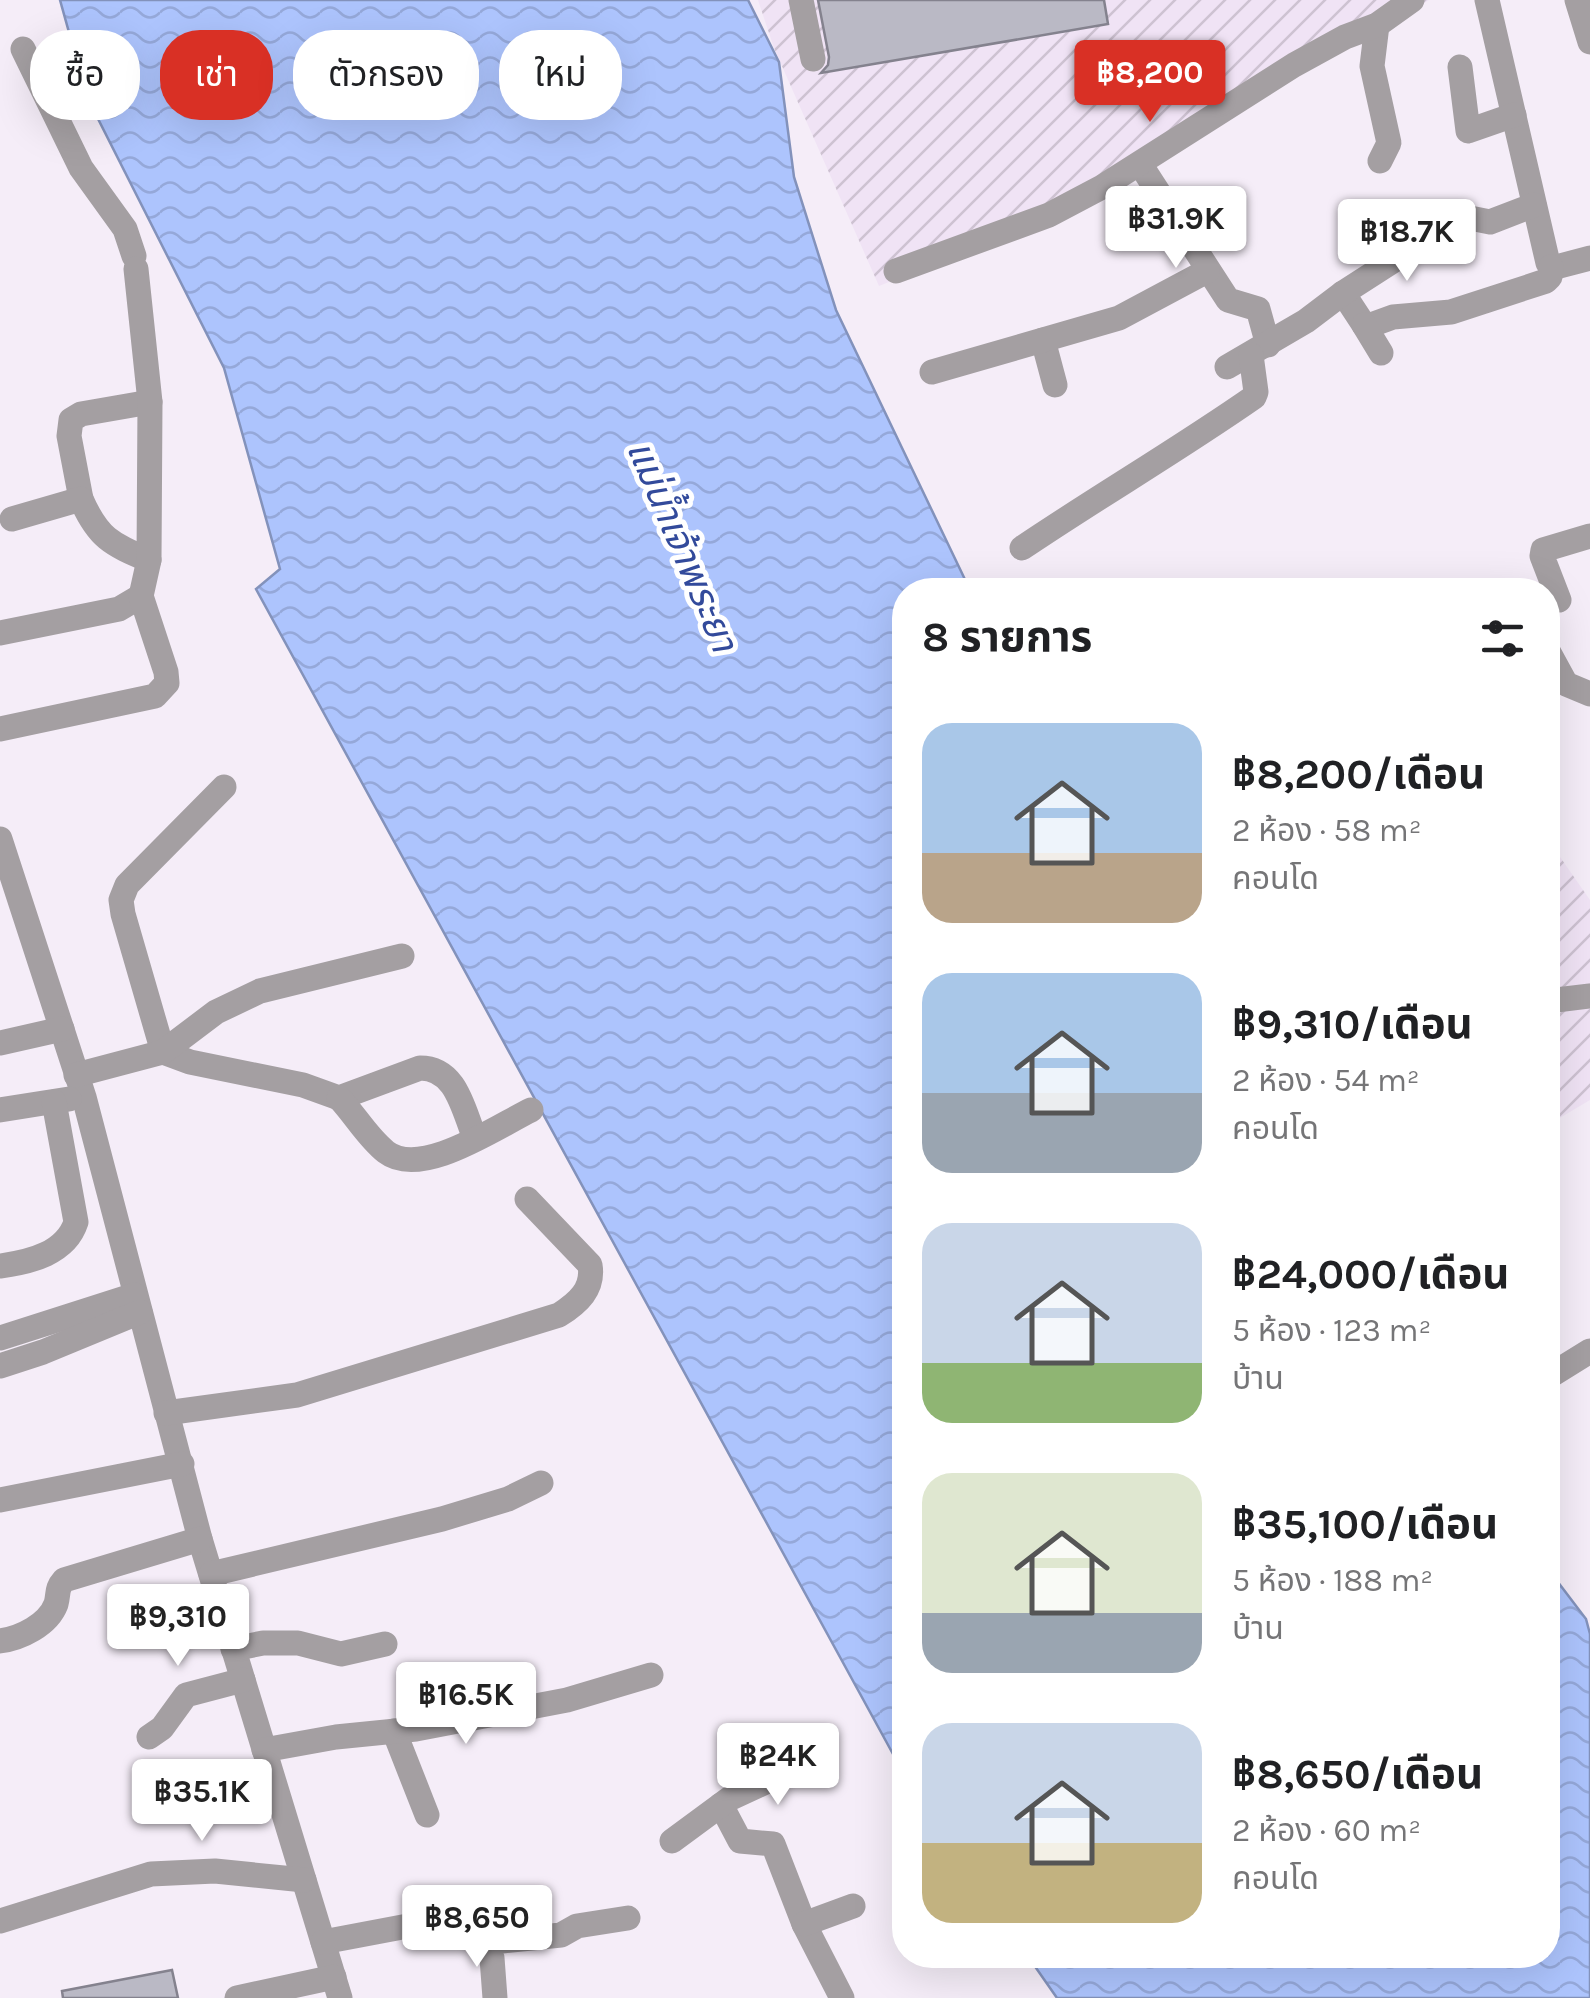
<!DOCTYPE html>
<html lang="th">
<meta charset="utf-8">
<style>
:root{--surface:#fff;--page:#f6f6f6;--text:#202124;--muted:#757577;--accent:#d93025}
body{margin:0;font-family:Karla,"Noto Sans Thai",sans-serif;background:var(--page);color:var(--text);height:100vh;display:flex;flex-direction:column;font-size:38px;white-space:nowrap}
*{box-sizing:border-box;margin:0}
p{font-size:32px;color:var(--muted)}
.icon{flex:none;width:55px;height:55px;fill:none;stroke:currentColor;stroke-width:2;stroke-linecap:round;stroke-linejoin:round}
.map{position:relative;flex:1;overflow:hidden}
.details{position:absolute;left:892px;top:578px;width:668px;height:1390px;display:flex;flex-direction:column;background:var(--surface);border-radius:40px;box-shadow:0 10px 40px #0002}
.details>*{flex:none}
.banner{position:absolute;left:30px;top:30px;width:712px;height:90px;display:flex;gap:20px}
.price{position:absolute;translate:-50% -85px;padding:0 22px;border-radius:10px;background:#fff;color:#222;font-size:32px;line-height:65px;filter:drop-shadow(0 2px 5px #0008)}
.price::after{content:'';position:absolute;left:50%;top:60px;width:30px;height:22px;margin-left:-15px;background:inherit;clip-path:polygon(0 0,100% 0,50% 100%)}
.price.current{background:var(--accent);color:#fff}
ul{padding:0;list-style:none}
li{display:flex;align-items:center;gap:30px;height:250px;padding:0 30px}
li span{display:grid;place-items:center;flex:none;width:280px;height:200px;border-radius:30px;color:#555}
li>.icon{margin-inline-start:auto}
span .icon{width:120px;height:120px;fill:#fffc;stroke-width:1}
li b{font-size:42px}
h2{display:flex;justify-content:space-between;align-items:center;height:120px;padding:0 30px;font-size:42px}
.tag{padding:0 35px;border-radius:40px;background:var(--surface);box-shadow:0 10px 40px #0002;font-size:35px;line-height:90px}
.tag.current{background:var(--accent);color:#fff}
.map>svg:first-child{display:block}
</style>
<div class="map">
<svg width="1590" height="1998" viewBox="0 0 1590 1998">
<defs>
<pattern id="industrial-furrows" width="10" height="10" patternUnits="userSpaceOnUse" patternTransform="scale(2.5)"><rect width="10" height="10" fill="#f0e3f5"/><path d="M-1 1l2-2M0 10L10 0M9 11l2-2" fill="none" stroke="#cec2d2"/></pattern>
<pattern id="water-waves" width="16" height="10" patternUnits="userSpaceOnUse" patternTransform="scale(2.5)"><rect width="16" height="10" fill="#adc4fd"/><path d="M0 5q4-4 8 0t8 0" fill="none" stroke="#95a8d9"/></pattern>
</defs>
<rect width="100%" height="100%" fill="#f5edf8"/>
<g fill="url(#industrial-furrows)">
<path d="M 758,0 L 1429,0 L 1383,29 L 1261,90 L 1083,205 L 879,286 L 774,48 Z"/>
<path d="M 1558,854 L 1590,900 L 1590,1100 L 1548,1125 L 1548,859 Z"/>
</g>
<g fill="url(#water-waves)" stroke="#8392bb" stroke-width="2.5">
<path d="M 60,0 L 748,0 L 779,62 L 794,177 L 836,310 L 970,590 L 905,590 L 905,1776 L 256,589 L 280,569 L 224,368 L 87,97 Z"/>
<path d="M 1548,1569 L 1586,1619 L 1590,1634 L 1590,1998 L 1057,1998 L 1027,1955 L 1548,1955 Z"/>
</g>
<g fill="#bab9c5" stroke="#84828e" stroke-width="2.5">
<path d="M 818,0 L 1104,0 L 1108,24 L 821,73 L 828,65 L 829,57 Z"/>
<path d="M 172,1970 L 178,1998 L 63,1998 L 62,1991 Z"/>
</g>
<g fill="none" stroke-linecap="round" stroke-linejoin="round">
<g stroke="#a49fa2" stroke-width="25">
<path d="M 801,0 L 813,59"/>
<path d="M 1487,0 L 1548,263 L 1556,267 L 1590,258"/>
<path d="M 1577,0 L 1590,42"/>
<path d="M 1377,25 L 1372,66 L 1389,143 L 1380,161"/>
<path d="M 23,49 L 81,168 L 125,229 L 134,256"/>
<path d="M 1460,67 L 1468,131 L 1514,115"/>
<path d="M 1140,164 L 1228,300 L 1258,309 L 1268,345"/>
<path d="M 896,271 L 1049,215 L 1102,187 L 1294,65 L 1345,37 L 1377,25 L 1412,0"/>
<path d="M 1343,293 L 1364,325 L 1371,325 L 1393,317 L 1451,312 L 1546,281 L 1550,277 L 1551,267"/>
<path d="M 1364,325 L 1381,353"/>
<path d="M 1043,340 L 1055,385"/>
<path d="M 1227,367 L 1306,321 L 1343,293 L 1427,239 L 1470,218 L 1490,222 L 1534,205"/>
<path d="M 932,372 L 1119,318 L 1207,271"/>
<path d="M 81,499 L 69,436 L 71,420 L 81,414 L 150,402"/>
<path d="M 12,519 L 81,499 C 98,538 111,544 149,560"/>
<path d="M 1022,548 C 1099,496 1178,450 1254,397 L 1256,392 L 1251,355"/>
<path d="M 1559,600 L 1542,556 L 1543,550 L 1590,536"/>
<path d="M 0,633 L 119,609 L 141,596"/>
<path d="M 1548,651 L 1566,684 L 1590,694"/>
<path d="M 0,729 L 155,696 L 167,683 L 166,672 L 141,596 L 149,560 L 150,402 L 136,269"/>
<path d="M 224,787 L 127,885 L 121,900 L 123,914 L 163,1052 L 190,1062 L 303,1085 L 339,1098 L 420,1068 C 457,1068 463,1110 475,1138"/>
<path d="M 0,839 L 84,1097 L 200,1539 L 340,1998"/>
<path d="M 1548,1001 L 1590,996"/>
<path d="M 0,1043 L 62,1029"/>
<path d="M 76,1075 L 163,1052 L 216,1012 L 260,991 L 402,956"/>
<path d="M 339,1098 C 355,1115 368,1138 386,1152 C 421,1179 496,1127 531,1110"/>
<path d="M 0,1110 L 69,1099"/>
<path d="M 0,1266 C 31,1262 66,1253 76,1222 L 54,1102"/>
<path d="M 0,1338 L 135,1295"/>
<path d="M 0,1366 L 43,1352 L 140,1312"/>
<path d="M 1548,1377 L 1590,1351"/>
<path d="M 166,1413 L 297,1395 L 559,1315 C 578,1303 594,1289 590,1265 L 527,1199"/>
<path d="M 0,1500 L 182,1464"/>
<path d="M 211,1574 L 442,1519 L 508,1499 L 541,1483"/>
<path d="M 0,1641 C 21,1638 48,1625 56,1604 C 59,1593 56,1589 64,1580 L 200,1539"/>
<path d="M 233,1649 L 263,1643 L 298,1643 L 341,1654 L 385,1644"/>
<path d="M 394,1731 L 427,1815"/>
<path d="M 149,1737 L 162,1728 L 186,1695 L 243,1680"/>
<path d="M 264,1750 L 336,1737 L 416,1729 L 567,1700 L 651,1675"/>
<path d="M 721,1805 L 740,1841 L 773,1844 L 804,1924 L 842,1998"/>
<path d="M 672,1841 L 729,1799 L 804,1764"/>
<path d="M 0,1921 L 151,1874 L 215,1871 L 304,1880"/>
<path d="M 804,1924 L 853,1906"/>
<path d="M 323,1942 L 450,1918 L 459,1920 L 475,1941 L 484,1943 L 561,1935 L 577,1926 L 628,1918"/>
<path d="M 492,1958 L 495,1998"/>
<path d="M 237,1998 L 334,1977"/>
</g>
</g>
<g text-anchor="middle" dominant-baseline="central" stroke-width="10" stroke-linejoin="round" paint-order="stroke">
<g font-size="38" font-style="italic" fill="#324a9b" stroke="#fff">
<text transform="translate(682 546) rotate(67)">แม่น้ำเจ้าพระยา</text>
</g>
</g>
</svg>
<b class="price current" style="left:1150px;top:125px">฿8,200</b>
<b class="price" style="left:1176px;top:271px">฿31.9K</b>
<b class="price" style="left:1407px;top:284px">฿18.7K</b>
<b class="price" style="left:178px;top:1669px">฿9,310</b>
<b class="price" style="left:466px;top:1747px">฿16.5K</b>
<b class="price" style="left:778px;top:1808px">฿24K</b>
<b class="price" style="left:202px;top:1844px">฿35.1K</b>
<b class="price" style="left:477px;top:1970px">฿8,650</b>
<div class="banner">
<a class="tag">ซื้อ</a>
<a class="tag current">เช่า</a>
<a class="tag">ตัวกรอง</a>
<a class="tag">ใหม่</a>
</div>
<section class="details">
<h2>8 รายการ<svg class="icon" aria-label="filters" viewBox="0 0 24 24"><path d="M4 7h16M4 17h16"/><circle cx="9" cy="7" r="2"/><circle cx="15" cy="17" r="2"/></svg></h2>
<ul>
<li><span style="background:linear-gradient(#a9c7e8 65%,#b9a48a 0)"><svg class="icon" aria-label="home" viewBox="0 0 24 24"><path d="M3 11l9-7 9 7M6 9v11h12V9"/></svg></span><div><b>฿8,200/เดือน</b><p>2 ห้อง · 58 m²</p><p>คอนโด</p></div></li>
<li><span style="background:linear-gradient(#a9c7e8 60%,#9aa5b1 0)"><svg class="icon" aria-label="home" viewBox="0 0 24 24"><path d="M3 11l9-7 9 7M6 9v11h12V9"/></svg></span><div><b>฿9,310/เดือน</b><p>2 ห้อง · 54 m²</p><p>คอนโด</p></div></li>
<li><span style="background:linear-gradient(#c9d6e8 70%,#8fb573 0)"><svg class="icon" aria-label="home" viewBox="0 0 24 24"><path d="M3 11l9-7 9 7M6 9v11h12V9"/></svg></span><div><b>฿24,000/เดือน</b><p>5 ห้อง · 123 m²</p><p>บ้าน</p></div></li>
<li><span style="background:linear-gradient(#dfe7d0 70%,#9aa5b1 0)"><svg class="icon" aria-label="home" viewBox="0 0 24 24"><path d="M3 11l9-7 9 7M6 9v11h12V9"/></svg></span><div><b>฿35,100/เดือน</b><p>5 ห้อง · 188 m²</p><p>บ้าน</p></div></li>
<li><span style="background:linear-gradient(#c9d6e8 60%,#c2b280 0)"><svg class="icon" aria-label="home" viewBox="0 0 24 24"><path d="M3 11l9-7 9 7M6 9v11h12V9"/></svg></span><div><b>฿8,650/เดือน</b><p>2 ห้อง · 60 m²</p><p>คอนโด</p></div></li>
</ul>
</section>
</div>
